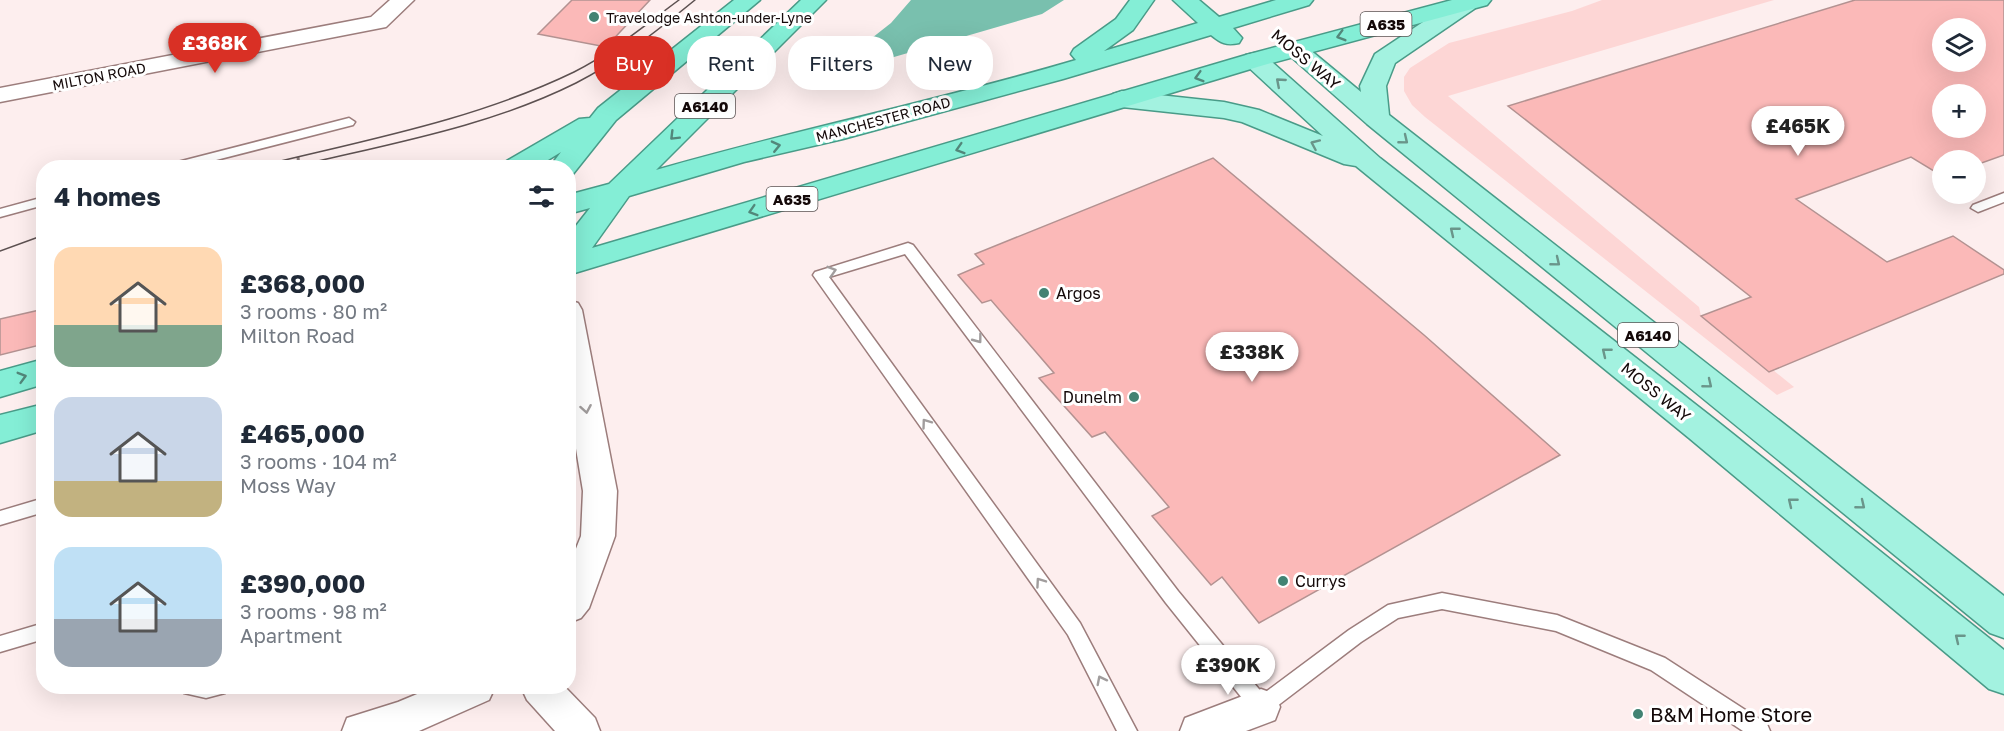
<!DOCTYPE html>
<meta charset="utf-8">
<style>
:root{--surface:#fff;--page:#f2f2f3;--text:#1f2937;--muted:#747a83;--accent:#d93025}
body{margin:0;font-family:"Golos Text",sans-serif;background:var(--page);color:var(--text);height:100vh;display:flex;flex-direction:column;font-size:22px;white-space:nowrap}
*{box-sizing:border-box;margin:0}
p{font-size:20px;color:var(--muted)}
.icon{flex:none;width:33px;height:33px;fill:none;stroke:currentColor;stroke-width:2;stroke-linecap:round;stroke-linejoin:round}
.map{position:relative;flex:1;overflow:hidden}
.details{position:absolute;left:36px;top:160px;width:540px;height:534px;display:flex;flex-direction:column;background:var(--surface);border-radius:24px;box-shadow:0 6px 24px #0002}
.details>*{flex:none}
.hud{position:absolute;left:594px;top:36px;width:570px;height:54px;display:flex;gap:12px}
.fabs{position:absolute;left:1932px;top:18px;display:grid;gap:12px}
.fabs a{display:grid;place-items:center;width:54px;height:54px;border-radius:50%;background:var(--surface);box-shadow:0 6px 24px #0002;font-size:30px}
.price{position:absolute;translate:-50% -51px;padding:0 14px;border-radius:21px;background:#fff;color:#222;font-size:20px;line-height:39px;filter:drop-shadow(0 2px 3px #0008)}
.price::after{content:'';position:absolute;left:50%;top:36px;width:18px;height:14px;margin-left:-9px;background:inherit;clip-path:polygon(0 0,100% 0,50% 100%)}
.price.active{background:var(--accent);color:#fff}
ul{padding:0;list-style:none}
li{display:flex;align-items:center;gap:18px;height:150px;padding:0 18px}
li span{display:grid;place-items:center;flex:none;width:168px;height:120px;border-radius:18px;color:#555}
li>.icon{margin-inline-start:auto}
span .icon{width:72px;height:72px;fill:#fffc;stroke-width:1}
li b{font-size:26px}
h2{display:flex;justify-content:space-between;align-items:center;height:72px;padding:0 18px;font-size:26px}
.chip{padding:0 21px;border-radius:24px;background:var(--surface);box-shadow:0 6px 24px #0002;font-size:21px;line-height:54px}
.chip.active{background:var(--accent);color:#fff}
.map>svg:first-child{display:block}
</style>
<div class="map">
<svg width="2004" height="731" viewBox="0 0 2004 731">
<rect width="100%" height="100%" fill="#fdeeee"/>
<path fill="#fdd6d5" d="M 1602,0 L 1774,0 L 1448,96 L 1699,307 L 1701,316 L 1769,372 L 1773,370 L 1794,387 L 1777,395 L 1425,117 L 1412,105 L 1404,91 L 1404,77 L 1410,68 L 1449,43 L 1572,11 Z"/>
<path fill="#79c0ae" d="M 911,0 L 1064,0 L 1042,14 L 863,66 L 851,65 L 849,56 L 891,23 Z"/>
<g fill="#fbb9b8" stroke="#b39291" stroke-width="1.5" fill-rule="evenodd">
<path d="M 572,0 L 650,0 L 606,47 L 538,34 Z"/>
<path d="M 1855,0 L 2004,0 L 2004,155 L 1976,165 L 1976,160 L 1942,160 L 1942,176 L 1911,157 L 1796,199 L 1887,262 L 1953,236 L 2004,270 L 2004,274 L 1769,372 L 1701,316 L 1751,297 L 1508,106 ZM 1942,28 L 1976,28 L 1976,62 L 1942,62 ZM 1942,94 L 1976,94 L 1976,128 L 1942,128 Z"/>
<path d="M 1213,158 L 1424,335 L 1560,455 L 1259,623 L 1222,577 L 1211,585 L 1152,516 L 1169,507 L 1105,432 L 1092,437 L 1039,378 L 1054,373 L 991,300 L 982,303 L 958,275 L 984,264 L 975,254 Z"/>
<path d="M 44,309 L 44,344 L 0,355 L 0,319 Z"/>
</g>
<g fill="none" stroke-linecap="round" stroke-linejoin="round">
<defs>
<g id="service">
<path d="M 349,118 L 355,122 L 353,125 L 185,168 L 164,168 L 166,165 Z"/>
<path d="M 2004,193 L 2004,202 L 1978,212 L 1971,208 L 1973,205 Z"/>
<path d="M 44,197 L 44,205 L 0,217 L 0,209 Z"/>
<path d="M 908,243 L 913,245 L 1178,591 L 1263,694 L 1349,630 L 1388,605 L 1442,593 L 1557,615 L 1665,658 L 1767,724 L 1770,731 L 1743,731 L 1651,670 L 1556,631 L 1442,609 L 1398,618 L 1361,642 L 1268,713 L 1261,716 L 1254,713 L 1166,603 L 905,254 L 829,277 L 1080,623 L 1137,731 L 1117,731 L 1068,635 L 813,275 L 815,272 Z"/>
<path d="M 44,498 L 44,512 L 0,525 L 0,511 Z"/>
<path d="M 44,623 L 44,639 L 0,652 L 0,636 Z"/>
<path d="M 182,687 L 227,687 L 225,693 L 206,698 L 184,693 Z"/>
</g>
<g id="minor">
<path d="M 390,0 L 414,0 L 386,27 L 0,102 L 0,88 L 371,17 Z"/>
<path d="M 568,300 L 578,303 L 582,310 L 617,491 L 615,536 L 589,608 L 581,618 L 568,623 L 568,569 L 581,536 L 583,491 L 568,400 Z"/>
<path d="M 434,687 L 495,687 L 489,700 L 419,731 L 342,731 L 347,718 L 398,702 Z"/>
<path d="M 521,687 L 565,687 L 595,718 L 600,731 L 555,731 L 527,700 Z"/>
<path d="M 1261,689 L 1275,694 L 1280,707 L 1275,720 L 1246,731 L 1180,731 L 1185,718 Z"/>
</g>
<g id="primary">
<path d="M 1456,0 L 1475,0 L 1478,4 L 1474,9 L 1395,63 L 1386,86 L 1389,115 L 2004,596 L 2004,638 L 1990,633 L 1367,124 L 1282,49 L 1285,44 L 1294,42 L 1303,44 L 1361,92 L 1360,86 L 1375,54 Z"/>
<path d="M 1255,53 L 1264,55 L 1380,158 L 1713,418 L 2004,650 L 2004,694 L 1989,689 L 1689,438 L 1356,166 L 1344,164 L 1242,122 L 1224,118 L 1122,107 L 1113,104 L 1109,99 L 1113,94 L 1122,91 L 1224,102 L 1259,110 L 1323,136 L 1246,65 L 1243,60 L 1246,55 Z"/>
</g>
<g id="trunk">
<path d="M 734,0 L 760,0 L 616,120 L 573,174 L 568,175 L 568,168 L 549,168 L 561,152 L 535,168 L 501,168 L 505,162 L 579,119 L 590,118 L 598,108 Z"/>
<path d="M 801,0 L 826,0 L 656,170 C 795,130 937,101 1076,60 L 1071,54 L 1074,49 L 1116,19 L 1130,0 L 1154,0 L 1133,30 L 1104,51 L 1198,23 L 1173,0 L 1199,0 L 1219,17 L 1276,0 L 1313,0 L 1309,5 L 1233,28 L 1242,38 L 1239,43 C 1226,46 1221,43 1211,35 L 1063,79 L 843,139 L 744,162 L 629,196 L 592,248 L 1246,55 L 1452,0 L 1491,0 L 1487,5 L 1264,65 L 568,275 L 568,236 L 590,208 L 568,214 L 568,195 L 609,184 Z"/>
<path d="M 44,359 L 44,384 L 0,397 L 0,371 Z"/>
<path d="M 44,404 L 44,430 L 0,443 L 0,415 Z"/>
</g>
</defs>
<use href="#service" stroke="#9c7d7c" stroke-width="3"/>
<use href="#minor" stroke="#9c7d7c" stroke-width="3"/>
<use href="#primary" stroke="#499b88" stroke-width="3"/>
<use href="#trunk" stroke="#499b88" stroke-width="3"/>
<path stroke="#887b7b" stroke-width="3" stroke-dasharray="4 2" stroke-linecap="butt" d="M 298,157 L 299,168"/>
<use href="#service" fill="#fff" fill-rule="evenodd"/>
<use href="#minor" fill="#fff" fill-rule="evenodd"/>
<use href="#primary" fill="#a3f2e0" fill-rule="evenodd"/>
<use href="#trunk" fill="#84eed6" fill-rule="evenodd"/>
<g stroke="#5d5151" stroke-width="1.5">
<path d="M 293,167 C 388,144 488,127 576,83 C 619,61 657,31 695,0"/>
<path d="M 252,168 C 360,141 473,121 574,72 C 612,53 645,25 679,0"/>
<path d="M 0,251 L 44,235"/>
</g>
</g>
<defs><path id="oneway-chevron" d="M-2-3.5L2.5 0L-2 3.5" fill="none" stroke-width="1.6" stroke-linecap="round" stroke-linejoin="round" transform="scale(1.5)"/></defs>
<g stroke="#52877a">
<use href="#oneway-chevron" transform="translate(1341 36) rotate(164)"/>
<use href="#oneway-chevron" transform="translate(1199 77) rotate(164)"/>
<use href="#oneway-chevron" transform="translate(674 136) rotate(135)"/>
<use href="#oneway-chevron" transform="translate(776 146) rotate(-13)"/>
<use href="#oneway-chevron" transform="translate(960 149) rotate(163)"/>
<use href="#oneway-chevron" transform="translate(753 211) rotate(163)"/>
<use href="#oneway-chevron" transform="translate(22 377) rotate(-16)"/>
</g>
<g stroke="#6a958a">
<use href="#oneway-chevron" transform="translate(1280 82) rotate(-139)"/>
<use href="#oneway-chevron" transform="translate(1404 140) rotate(39)"/>
<use href="#oneway-chevron" transform="translate(1315 144) rotate(-156)"/>
<use href="#oneway-chevron" transform="translate(1454 231) rotate(-141)"/>
<use href="#oneway-chevron" transform="translate(1556 262) rotate(39)"/>
<use href="#oneway-chevron" transform="translate(1606 352) rotate(-141)"/>
<use href="#oneway-chevron" transform="translate(1708 384) rotate(39)"/>
<use href="#oneway-chevron" transform="translate(1792 502) rotate(-141)"/>
<use href="#oneway-chevron" transform="translate(1861 505) rotate(39)"/>
<use href="#oneway-chevron" transform="translate(1959 638) rotate(-141)"/>
</g>
<g stroke="#a19d9d">
<use href="#oneway-chevron" transform="translate(832 271) rotate(-17)"/>
<use href="#oneway-chevron" transform="translate(978 339) rotate(53)"/>
<use href="#oneway-chevron" transform="translate(586 409) rotate(80)"/>
<use href="#oneway-chevron" transform="translate(926 423) rotate(-126)"/>
<use href="#oneway-chevron" transform="translate(1040 582) rotate(-125)"/>
<use href="#oneway-chevron" transform="translate(1101 680) rotate(-117)"/>
</g>
<g fill="#428373" stroke="#fff" stroke-width="2">
<circle cx="594" cy="17" r="6"/>
<circle cx="1044" cy="293" r="6"/>
<circle cx="1134" cy="397" r="6"/>
<circle cx="1283" cy="581" r="6"/>
<circle cx="1638" cy="714" r="6"/>
</g>
<g text-anchor="middle" dominant-baseline="central" stroke-width="6" stroke-linejoin="round" paint-order="stroke">
<g font-size="14" fill="#140909" stroke="#fff" text-anchor="start">
<text x="606" y="17">Travelodge Ashton-under-Lyne</text>
</g>
<g font-size="14" fill="#140909" stroke="#fff">
<text transform="translate(99 76) rotate(-11)">MILTON ROAD</text>
<text transform="translate(883 119) rotate(-15)">MANCHESTER ROAD</text>
</g>
<g fill="#fff" stroke="#5a5353" stroke-width="1.5">
<rect x="1360.5" y="12" width="51" height="24" rx="4.5"/>
<rect x="675" y="94" width="60" height="24" rx="4.5"/>
<rect x="766.5" y="187" width="51" height="24" rx="4.5"/>
<rect x="1618" y="323" width="60" height="24" rx="4.5"/>
</g>
<g font-size="15" font-weight="bold" fill="#140909">
<text x="1386" y="24">A635</text>
<text x="705" y="106">A6140</text>
<text x="792" y="199">A635</text>
<text x="1648" y="335">A6140</text>
</g>
<g font-size="16" fill="#140909" stroke="#fff">
<text transform="translate(1306 59) rotate(40)">MOSS WAY</text>
<text transform="translate(1656 392) rotate(39)">MOSS WAY</text>
</g>
<g font-size="16" fill="#140909" stroke="#fff" text-anchor="start">
<text x="1056" y="293">Argos</text>
<text x="1122" y="397" text-anchor="end">Dunelm</text>
<text x="1295" y="581">Currys</text>
</g>
<g font-size="20" fill="#140909" stroke="#fff" text-anchor="start">
<text x="1650" y="714">B&amp;M Home Store</text>
</g>
</g>
</svg>
<div class="fabs">
<a><svg class="icon" aria-label="layers" viewBox="0 0 24 24"><path d="M12 4l9 5-9 5-9-5zM3 14l9 5 9-5"/></svg></a>
<a>+</a>
<a>−</a>
</div>
<b class="price active" style="left:215px;top:74px">£368K</b>
<b class="price" style="left:1798px;top:157px">£465K</b>
<b class="price" style="left:1252px;top:383px">£338K</b>
<b class="price" style="left:1228px;top:696px">£390K</b>
<div class="hud">
<a class="chip active">Buy</a>
<a class="chip">Rent</a>
<a class="chip">Filters</a>
<a class="chip">New</a>
</div>
<section class="details">
<h2>4 homes<svg class="icon" aria-label="filters" viewBox="0 0 24 24"><path d="M4 7h16M4 17h16"/><circle cx="9" cy="7" r="2"/><circle cx="15" cy="17" r="2"/></svg></h2>
<ul>
<li><span style="background:linear-gradient(#ffd9b3 65%,#7fa58c 0)"><svg class="icon" aria-label="home" viewBox="0 0 24 24"><path d="M3 11l9-7 9 7M6 9v11h12V9"/></svg></span><div><b>£368,000</b><p>3 rooms · 80 m²</p><p>Milton Road</p></div></li>
<li><span style="background:linear-gradient(#c9d6e8 70%,#c2b280 0)"><svg class="icon" aria-label="home" viewBox="0 0 24 24"><path d="M3 11l9-7 9 7M6 9v11h12V9"/></svg></span><div><b>£465,000</b><p>3 rooms · 104 m²</p><p>Moss Way</p></div></li>
<li><span style="background:linear-gradient(#bfe0f5 60%,#9aa5b1 0)"><svg class="icon" aria-label="home" viewBox="0 0 24 24"><path d="M3 11l9-7 9 7M6 9v11h12V9"/></svg></span><div><b>£390,000</b><p>3 rooms · 98 m²</p><p>Apartment</p></div></li>
</ul>
</section>
</div>
